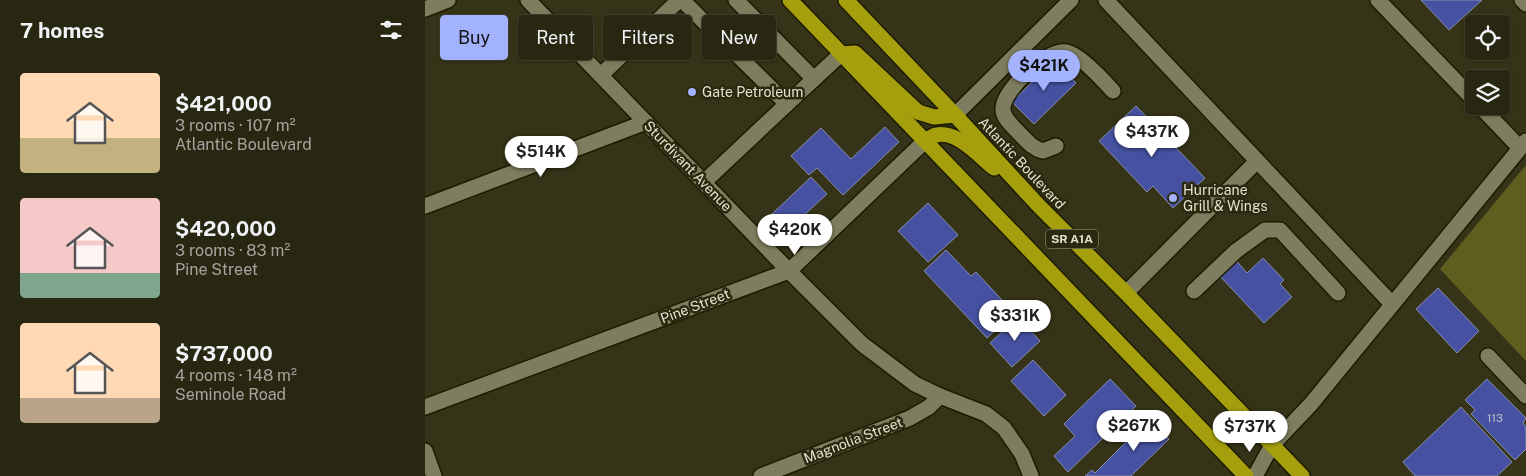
<!DOCTYPE html>
<meta charset="utf-8">
<style>
:root{--surface:#282712;--page:#343320;--text:#f1f3f6;--muted:#a5a59f;--line:#444432;--accent:#a2b2fd}
body{margin:0;font-family:"Public Sans",sans-serif;background:var(--page);color:var(--text);height:100vh;display:flex;flex-direction:column;font-size:19px;white-space:nowrap}
*{box-sizing:border-box;margin:0}
p{font-size:16px;color:var(--muted)}
.icon{flex:none;width:28px;height:28px;fill:none;stroke:currentColor;stroke-width:2;stroke-linecap:round;stroke-linejoin:round}
.map{position:relative;flex:1;overflow:hidden}
.drawer{display:flex;flex-direction:column;background:var(--surface);width:425px}
.drawer>*{flex:none}
.top-card{position:absolute;left:15px;top:15px;width:475px;height:45px;display:flex;gap:10px}
.buttons{position:absolute;left:1040px;top:15px;display:grid;gap:10px}
.buttons a{display:grid;place-items:center;width:45px;height:45px;border-radius:5px;background:var(--surface);box-shadow:0 1px 4px #0004,0 0 0 1px var(--line);font-size:25px}
.price{position:absolute;translate:-50% -42px;padding:0 11px;border-radius:18px;background:#fff;color:#222;font-size:16px;line-height:32px;filter:drop-shadow(0 1px 2px #0008)}
.price::after{content:'';position:absolute;left:50%;top:30px;width:15px;height:11px;margin-left:-8px;background:inherit;clip-path:polygon(0 0,100% 0,50% 100%)}
.price.on{background:var(--accent);color:#111}
ul{padding:0;list-style:none}
li{display:flex;align-items:center;gap:15px;height:125px;padding:0 20px}
li span{display:grid;place-items:center;flex:none;width:140px;height:100px;border-radius:5px;color:#555}
li>.icon{margin-inline-start:auto}
span .icon{width:60px;height:60px;fill:#fffc;stroke-width:1}
li b{font-size:21px}
h2{display:flex;justify-content:space-between;align-items:center;height:60px;padding:0 20px;font-size:21px}
.pill{padding:0 18px;border-radius:5px;background:var(--surface);box-shadow:0 1px 4px #0004,0 0 0 1px var(--line);font-size:18px;line-height:45px}
.pill.on{background:var(--accent);color:#111}
main{display:flex;flex:1;min-height:0}
.map>svg:first-child{display:block}
</style>
<main>
<section class="drawer">
<h2>7 homes<svg class="icon" aria-label="filters" viewBox="0 0 24 24"><path d="M4 7h16M4 17h16"/><circle cx="9" cy="7" r="2"/><circle cx="15" cy="17" r="2"/></svg></h2>
<ul>
<li><span style="background:linear-gradient(#ffd9b3 65%,#c2b280 0)"><svg class="icon" aria-label="home" viewBox="0 0 24 24"><path d="M3 11l9-7 9 7M6 9v11h12V9"/></svg></span><div><b>$421,000</b><p>3 rooms · 107 m²</p><p>Atlantic Boulevard</p></div></li>
<li><span style="background:linear-gradient(#f6c9c9 75%,#7fa58c 0)"><svg class="icon" aria-label="home" viewBox="0 0 24 24"><path d="M3 11l9-7 9 7M6 9v11h12V9"/></svg></span><div><b>$420,000</b><p>3 rooms · 83 m²</p><p>Pine Street</p></div></li>
<li><span style="background:linear-gradient(#ffd9b3 75%,#b9a48a 0)"><svg class="icon" aria-label="home" viewBox="0 0 24 24"><path d="M3 11l9-7 9 7M6 9v11h12V9"/></svg></span><div><b>$737,000</b><p>4 rooms · 148 m²</p><p>Seminole Road</p></div></li>
</ul>
</section>
<div class="map">
<svg width="1101" height="476" viewBox="0 0 1101 476">
<rect width="100%" height="100%" fill="#353418"/>
<path fill="#605e1e" d="M 1101,165 L 1101,361 L 1015,269 Z"/>
<g fill="#4652a1" stroke="#868dab">
<path d="M 996,0 L 1057,0 L 1024,30 Z"/>
<path d="M 629,60 L 651,83 L 609,124 L 587,102 Z"/>
<path d="M 711,106 L 780,178 L 748,208 L 728,186 L 722,192 L 674,141 Z"/>
<path d="M 460,127 L 474,142 L 418,195 L 392,168 L 384,175 L 366,156 L 396,128 L 426,159 Z"/>
<path d="M 386,177 L 402,194 L 366,227 L 363,223 L 357,229 L 345,216 Z"/>
<path d="M 503,203 L 533,235 L 503,262 L 473,231 Z"/>
<path d="M 521,250 L 546,276 L 551,272 L 589,313 L 562,338 L 499,271 Z"/>
<path d="M 808,257 L 822,273 L 838,258 L 859,280 L 855,284 L 867,297 L 839,323 L 791,272 Z"/>
<path d="M 1013,288 L 1054,331 L 1032,353 L 991,309 Z"/>
<path d="M 593,317 L 615,341 L 587,367 L 565,343 Z"/>
<path d="M 608,360 L 641,395 L 619,416 L 586,381 Z"/>
<path d="M 685,379 L 711,406 L 643,472 L 629,456 L 650,436 L 639,424 Z"/>
<path d="M 1062,379 L 1101,418 L 1098,423 L 1101,427 L 1101,449 L 1090,460 L 1046,414 L 1050,410 L 1040,400 Z"/>
<path d="M 1036,407 L 1087,462 L 1072,476 L 990,476 L 978,462 Z"/>
<path d="M 724,419 L 744,439 L 706,476 L 660,476 L 667,470 L 670,473 Z"/>
</g>
<g fill="none" stroke-linecap="round" stroke-linejoin="round">
<defs>
<g id="minor">
<path d="M 103,0 L 364,271 L 437,344 L 490,384 L 515,396 L 561,414 L 579,428 L 597,454 L 606,476"/>
<path d="M 257,0 L 362,104 L 389,79 L 311,0"/>
<path d="M 681,0 L 967,304"/>
<path d="M 953,0 L 1049,100"/>
<path d="M 1097,0 L 1101,4"/>
<path d="M 0,9 L 23,0"/>
<path d="M 176,75 L 254,0"/>
<path d="M 389,79 L 416,54"/>
<path d="M 1055,106 L 1095,148"/>
<path d="M 530,115 L 646,0"/>
<path d="M 631,146 L 618,151 C 607,148 602,141 594,133 C 588,126 577,118 578,108 C 579,89 622,49 641,52 C 654,54 679,81 688,91"/>
<path d="M 279,182 L 362,104"/>
<path d="M 0,206 L 221,122"/>
<path d="M 769,291 L 811,251 L 840,230 L 855,230 L 913,293"/>
<path d="M 701,293 L 832,161"/>
<path d="M 1063,356 L 1101,396"/>
<path d="M 0,407 L 364,271 L 500,141"/>
<path d="M 0,451 L 9,476"/>
<path d="M 336,476 L 485,418 L 504,407 L 515,396"/>
<path d="M 830,476 L 847,445 L 886,404 L 1101,141"/>
</g>
<g id="highway">
<path d="M 365,0 L 821,476"/>
<path d="M 421,0 L 530,115 L 614,206 L 701,293 L 877,476"/>
<path d="M 416,54 L 430,53 L 493,112 L 509,117 L 530,115"/>
<path d="M 500,141 C 503,139 507,136 511,135 C 532,130 554,156 569,168"/>
</g>
</defs>
<use href="#minor" stroke="#1d1b01" stroke-width="18"/>
<use href="#highway" stroke="#1d1b01" stroke-width="18"/>
<use href="#minor" stroke="#7e7d5f" stroke-width="15"/>
<use href="#highway" stroke="#a59f0e" stroke-width="15"/>
</g>
<g fill="#a2b2fd" stroke="#2b2a0e" stroke-width="2">
<circle cx="267" cy="92" r="5"/>
<circle cx="748" cy="198" r="5"/>
</g>
<g text-anchor="middle" dominant-baseline="central" stroke-width="5" stroke-linejoin="round" paint-order="stroke">
<g font-size="11" fill="#bbbec5">
<text x="1070" y="418">113</text>
</g>
<rect fill="#2b2a0e" stroke="#abab96" stroke-width="1" x="621" y="229.5" width="52" height="19" rx="4"/>
<g font-size="12" font-weight="bold" fill="#e2e2d1">
<text x="647" y="239">SR A1A</text>
</g>
<g font-size="14" fill="#e2e2d1" stroke="#2b2a0e" text-anchor="start">
<text x="277" y="92">Gate Petroleum</text>
<text x="758" y="190">Hurricane<tspan x="758" dy="16">Grill &amp; Wings</tspan></text>
</g>
<g font-size="14" fill="#e2e2d1" stroke="#2b2a0e">
<text transform="translate(597 163) rotate(47)">Atlantic Boulevard</text>
<text transform="translate(263 166) rotate(46)">Sturdivant Avenue</text>
<text transform="translate(270 306) rotate(-21)">Pine Street</text>
<text transform="translate(428 440) rotate(-21)">Magnolia Street</text>
</g>
</g>
</svg>
<div class="buttons">
<a><svg class="icon" aria-label="locate" viewBox="0 0 24 24"><circle cx="12" cy="12" r="6"/><path d="M12 2v4M12 18v4M2 12h4M18 12h4"/></svg></a>
<a><svg class="icon" aria-label="layers" viewBox="0 0 24 24"><path d="M12 4l9 5-9 5-9-5zM3 14l9 5 9-5"/></svg></a>
</div>
<b class="price on" style="left:619px;top:92px">$421K</b>
<b class="price" style="left:727px;top:158px">$437K</b>
<b class="price" style="left:116px;top:178px">$514K</b>
<b class="price" style="left:370px;top:256px">$420K</b>
<b class="price" style="left:590px;top:342px">$331K</b>
<b class="price" style="left:709px;top:452px">$267K</b>
<b class="price" style="left:825px;top:453px">$737K</b>
<div class="top-card">
<a class="pill on">Buy</a>
<a class="pill">Rent</a>
<a class="pill">Filters</a>
<a class="pill">New</a>
</div>
</div>
</main>
